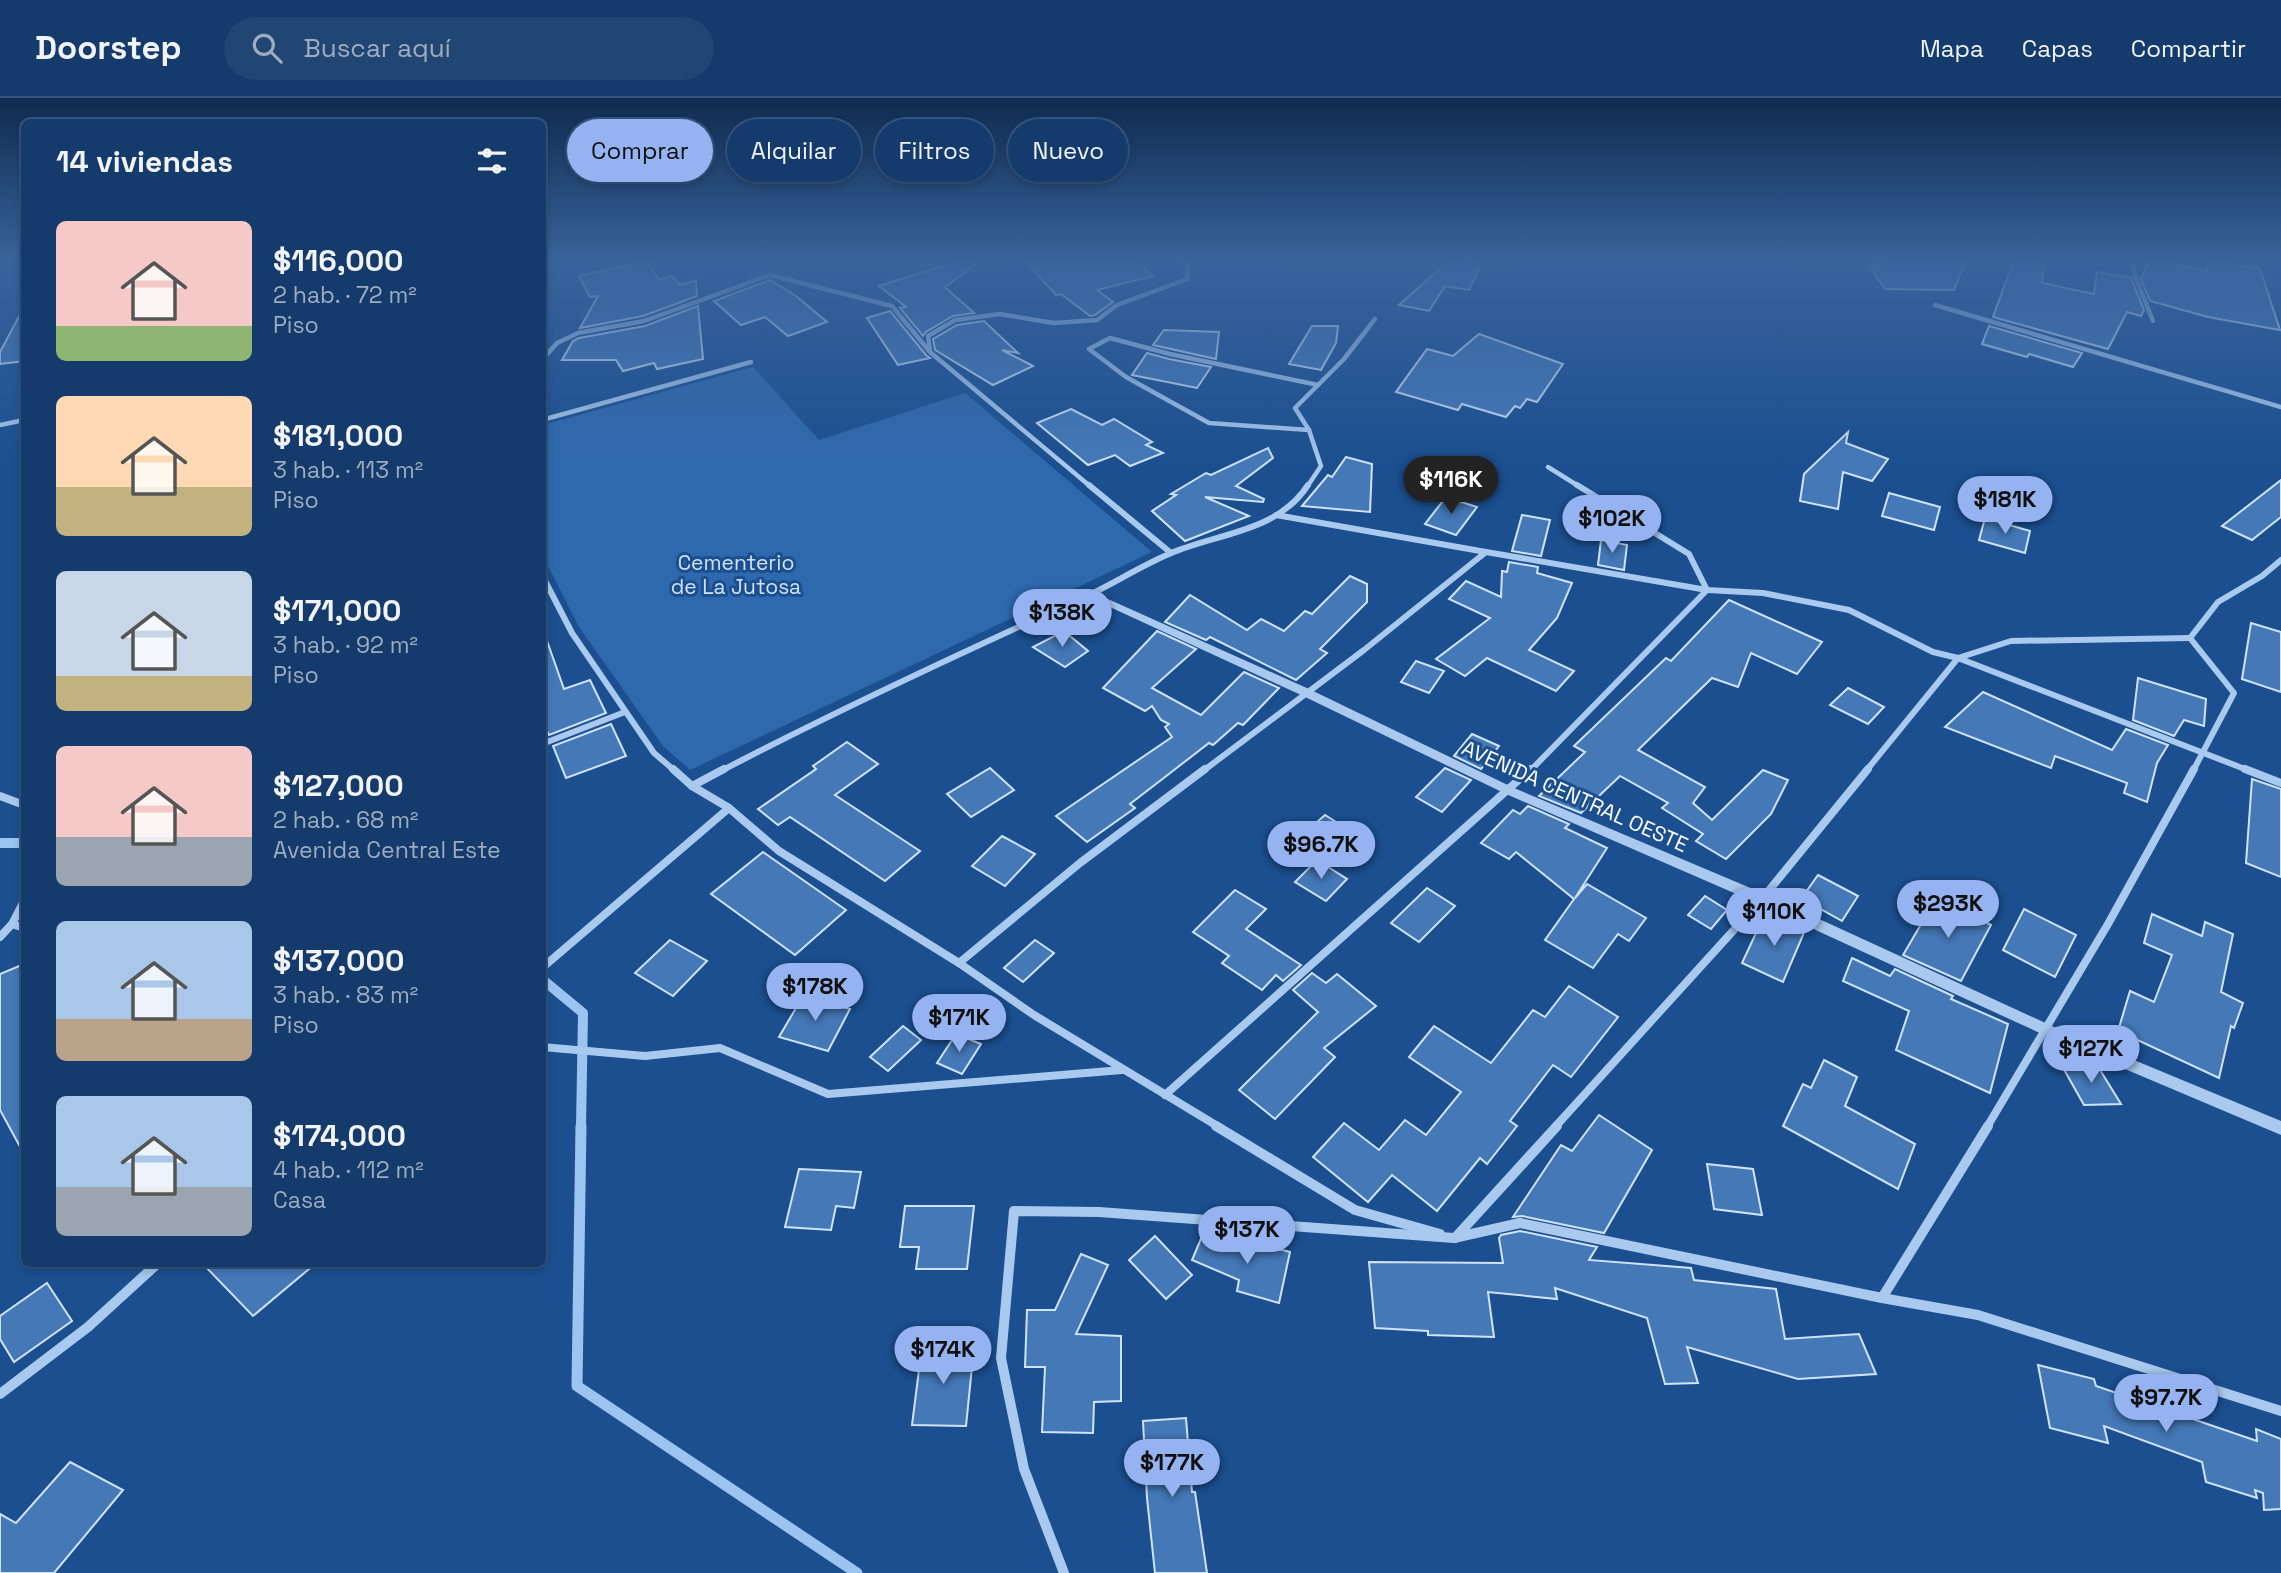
<!DOCTYPE html>
<html lang="es">
<meta charset="utf-8">
<style>
:root{--surface:#143b6b;--page:#214673;--text:#f1f3f6;--muted:#9dadc1;--line:#33557e;--accent:#95b2f1}
body{margin:0;font-family:"Space Grotesk",sans-serif;background:var(--page);color:var(--text);height:100vh;display:flex;flex-direction:column;font-size:26px;white-space:nowrap}
*{box-sizing:border-box;margin:0}
p{font-size:23px;color:var(--muted)}
.icon{flex:none;width:38px;height:38px;fill:none;stroke:currentColor;stroke-width:2;stroke-linecap:round;stroke-linejoin:round}
.map{position:relative;flex:1;overflow:hidden}
.side{position:absolute;left:21px;top:21px;width:525px;height:1148px;display:flex;flex-direction:column;background:var(--surface);border-radius:10px;box-shadow:0 4px 10px #0003,0 0 0 2px var(--line)}
.side>*{flex:none}
.guide{position:absolute;left:567px;top:21px;width:665px;height:63px;display:flex;gap:14px}
.price{position:absolute;translate:-50% -60px;padding:0 16px;border-radius:24px;background:var(--accent);color:#111;font-size:23px;line-height:46px;filter:drop-shadow(0 2px 4px #0008)}
.price::after{content:'';position:absolute;left:50%;top:42px;width:21px;height:16px;margin-left:-10px;background:inherit;clip-path:polygon(0 0,100% 0,50% 100%)}
.price.selected{background:#222;color:#fff}
ul{padding:0;list-style:none}
li{display:flex;align-items:center;gap:21px;height:175px;padding:0 35px}
li span{display:grid;place-items:center;flex:none;width:196px;height:140px;border-radius:10px;color:#555}
li>.icon{margin-inline-start:auto}
span .icon{width:84px;height:84px;fill:#fffc;stroke-width:1}
li b{font-size:30px}
h2{display:flex;justify-content:space-between;align-items:center;height:84px;padding:0 35px;font-size:30px}
.tag{padding:0 24px;border-radius:32px;background:var(--surface);box-shadow:0 4px 10px #0003,0 0 0 2px var(--line);font-size:24px;line-height:63px}
.tag.selected{background:var(--accent);color:#111}
header{display:flex;align-items:center;gap:42px;box-sizing:border-box;height:98px;padding:0 35px;background:var(--surface);border-bottom:2px solid var(--line)}
header strong{font-size:33px}
nav{display:flex;gap:38px;margin-inline-start:auto;font-size:24px}
.search{width:490px;height:63px;background:var(--page);display:flex;align-items:center;gap:18px;box-sizing:border-box;padding:0 24px;border-radius:38px;color:var(--muted);font-size:26px}
.map>svg:first-child{display:block}
</style>
<header>
<strong>Doorstep</strong>
<div class="search"><svg class="icon" aria-label="search" viewBox="0 0 24 24"><circle cx="10" cy="10" r="6"/><path d="M15 15l6 6"/></svg>Buscar aquí</div>
<nav><a>Mapa</a><a>Capas</a><a>Compartir</a></nav>
</header>
<div class="map">
<svg width="2281" height="1475" viewBox="0 0 2281 1475">
<rect width="100%" height="100%" fill="#1b4f8f"/>
<path fill="#2e69ad" d="M 753,269 L 819,342 L 965,295 L 1152,454 L 690,672 L 663,648 L 579,529 L 543,458 L 543,327 Z"/>
<g fill="none" stroke-linecap="round" stroke-linejoin="round">
<g stroke="#9cc4f0" stroke-width="10">
<path d="M 0,745 L 24,745"/>
<path d="M 542,881 L 583,915 L 581,1029"/>
</g>
<path stroke="#9cc4f0" stroke-width="11" d="M 581,1028 L 577,1288 L 857,1475"/>
</g>
<g fill="#4478b7" stroke="#cfe3fa" stroke-width="2">
<path d="M 964,161 L 983,161 L 945,189 L 974,215 L 953,218 L 926,234 L 923,238 L 900,210 L 906,209 L 879,188 Z"/>
<path d="M 1023,161 L 1134,161 L 1153,178 L 1097,192 L 1113,204 L 1095,217 L 1090,218 L 1061,196 L 1056,197 Z"/>
<path d="M 1451,161 L 1482,165 L 1469,192 L 1445,188 L 1429,213 L 1399,207 Z"/>
<path d="M 1892,161 L 1967,161 L 1954,192 L 1885,191 L 1868,166 L 1891,166 Z"/>
<path d="M 2014,161 L 2044,166 L 2042,185 L 2094,196 L 2097,174 L 2131,180 L 2144,212 L 2141,218 L 2127,214 L 2108,251 L 1993,219 Z"/>
<path d="M 2150,161 L 2208,173 L 2207,162 L 2260,171 L 2280,232 L 2208,219 L 2150,203 L 2141,181 Z"/>
<path d="M 647,163 L 659,182 L 672,178 L 680,187 L 696,182 L 697,198 L 643,218 L 580,230 L 598,198 L 590,199 L 579,178 Z"/>
<path d="M 770,182 L 796,198 L 827,224 L 788,238 L 765,219 L 741,227 L 714,203 Z"/>
<path d="M 698,208 L 703,261 L 657,271 L 654,265 L 623,273 L 616,262 L 562,262 L 573,243 L 579,240 L 645,228 Z"/>
<path d="M 24,209 L 24,263 L 0,266 L 0,254 Z"/>
<path d="M 890,213 L 926,257 L 930,260 L 898,267 L 867,220 Z"/>
<path d="M 984,223 L 1018,255 L 1002,252 L 1033,268 L 993,287 L 935,252 L 933,241 L 957,227 Z"/>
<path d="M 1312,228 L 1338,228 L 1336,245 L 1321,272 L 1289,266 Z"/>
<path d="M 1989,228 L 2082,255 L 2073,269 L 2029,256 L 2027,259 L 1982,246 Z"/>
<path d="M 1164,232 L 1219,234 L 1216,261 L 1153,247 Z"/>
<path d="M 1479,236 L 1563,266 L 1537,304 L 1527,301 L 1520,310 L 1515,308 L 1506,319 L 1462,306 L 1458,312 L 1396,294 L 1427,251 L 1453,258 Z"/>
<path d="M 1147,255 L 1169,261 L 1211,269 L 1197,290 L 1132,277 Z"/>
<path d="M 1071,311 L 1102,327 L 1114,321 L 1152,344 L 1146,347 L 1163,355 L 1130,368 L 1115,357 L 1088,367 L 1037,325 Z"/>
<path d="M 1848,334 L 1846,345 L 1888,361 L 1872,383 L 1843,374 L 1838,411 L 1800,403 L 1804,376 Z"/>
<path d="M 1268,350 L 1273,360 L 1236,388 L 1264,401 L 1263,404 L 1205,399 L 1249,418 L 1185,443 L 1152,413 L 1176,397 L 1171,396 L 1206,375 L 1211,377 Z"/>
<path d="M 1346,359 L 1372,366 L 1370,414 L 1302,408 L 1328,377 L 1332,379 Z"/>
<path d="M 2281,382 L 2281,419 L 2267,430 L 2252,442 L 2222,428 Z"/>
<path d="M 1889,395 L 1940,409 L 1934,432 L 1882,418 Z"/>
<path d="M 1446,399 L 1477,409 L 1456,437 L 1425,426 Z"/>
<path d="M 1522,417 L 1550,422 L 1541,458 L 1512,453 Z"/>
<path d="M 1985,420 L 2030,433 L 2025,455 L 1979,442 Z"/>
<path d="M 1601,442 L 1627,447 L 1624,472 L 1598,467 Z"/>
<path d="M 1509,464 L 1538,469 L 1537,475 L 1572,485 L 1557,520 L 1529,552 L 1574,573 L 1556,593 L 1487,560 L 1465,578 L 1436,561 L 1490,520 L 1449,501 L 1466,483 L 1501,499 L 1502,473 L 1507,474 Z"/>
<path d="M 1350,478 L 1367,486 L 1367,504 L 1320,551 L 1327,555 L 1296,582 L 1210,539 L 1206,542 L 1165,524 L 1190,497 L 1247,532 L 1261,521 L 1284,533 L 1305,513 L 1312,516 Z"/>
<path d="M 1729,502 L 1822,544 L 1797,576 L 1751,555 L 1738,589 L 1712,580 L 1638,652 L 1705,689 L 1693,705 L 1712,722 L 1763,672 L 1788,682 L 1771,716 L 1726,761 L 1696,743 L 1703,736 L 1662,710 L 1668,705 L 1620,678 L 1581,715 L 1539,698 L 1585,654 L 1574,648 L 1666,560 L 1671,563 Z"/>
<path d="M 2251,525 L 2281,534 L 2281,594 L 2242,581 Z"/>
<path d="M 1064,533 L 1088,553 L 1065,569 L 1033,549 Z"/>
<path d="M 1157,533 L 1196,551 L 1152,590 L 1201,617 L 1244,574 L 1279,590 L 1243,627 L 1238,625 L 1213,647 L 1209,645 L 1130,706 L 1135,710 L 1087,744 L 1056,718 L 1172,639 L 1165,629 L 1169,626 L 1161,622 L 1152,608 L 1145,613 L 1103,590 Z"/>
<path d="M 546,540 L 564,591 L 590,582 L 606,615 L 549,637 L 542,623 L 542,541 Z"/>
<path d="M 1416,563 L 1444,573 L 1429,595 L 1401,584 Z"/>
<path d="M 2138,580 L 2206,601 L 2204,628 L 2184,622 L 2174,638 L 2133,622 Z"/>
<path d="M 1848,590 L 1884,609 L 1868,626 L 1830,607 Z"/>
<path d="M 1983,594 L 2112,652 L 2126,631 L 2168,647 L 2157,665 L 2147,704 L 2124,695 L 2127,685 L 2055,658 L 2051,670 L 1945,629 Z"/>
<path d="M 611,626 L 626,658 L 566,680 L 553,648 Z"/>
<path d="M 1472,636 L 1499,648 L 1481,671 L 1454,658 Z"/>
<path d="M 847,644 L 878,666 L 835,697 L 920,753 L 885,783 L 790,719 L 778,727 L 758,711 L 816,671 L 813,668 Z"/>
<path d="M 990,670 L 1014,692 L 971,719 L 947,696 Z"/>
<path d="M 1445,670 L 1471,682 L 1442,714 L 1416,699 Z"/>
<path d="M 2252,681 L 2281,691 L 2281,779 L 2246,765 Z"/>
<path d="M 1528,708 L 1569,726 L 1565,730 L 1607,750 L 1575,800 L 1587,786 L 1646,820 L 1629,843 L 1618,836 L 1593,870 L 1545,842 L 1574,801 L 1516,754 L 1509,761 L 1481,745 L 1513,712 L 1520,716 Z"/>
<path d="M 1325,717 L 1363,741 L 1336,767 L 1298,741 Z"/>
<path d="M 1002,738 L 1035,756 L 1005,788 L 972,768 Z"/>
<path d="M 763,754 L 846,812 L 795,857 L 711,796 Z"/>
<path d="M 1317,762 L 1347,781 L 1326,803 L 1295,784 Z"/>
<path d="M 1818,777 L 1858,798 L 1842,823 L 1815,808 L 1812,815 L 1796,808 Z"/>
<path d="M 1427,790 L 1455,808 L 1419,844 L 1391,825 Z"/>
<path d="M 1235,792 L 1266,811 L 1246,831 L 1301,867 L 1283,883 L 1276,877 L 1262,892 L 1222,865 L 1229,858 L 1193,834 Z"/>
<path d="M 1705,798 L 1727,812 L 1711,831 L 1688,817 Z"/>
<path d="M 1937,799 L 1991,827 L 1961,883 L 1903,857 Z"/>
<path d="M 2024,811 L 2076,837 L 2055,879 L 2003,852 Z"/>
<path d="M 2152,816 L 2202,838 L 2205,824 L 2233,836 L 2221,894 L 2243,905 L 2234,930 L 2231,928 L 2219,980 L 2118,933 L 2130,893 L 2154,904 L 2172,857 L 2144,845 Z"/>
<path d="M 1763,820 L 1782,829 L 1787,822 L 1806,830 L 1783,884 L 1742,865 Z"/>
<path d="M 670,842 L 707,863 L 673,898 L 635,875 Z"/>
<path d="M 1035,842 L 1054,855 L 1023,884 L 1004,870 Z"/>
<path d="M 1852,860 L 1890,878 L 1895,871 L 1953,898 L 1951,901 L 2008,926 L 1990,995 L 1896,952 L 1909,913 L 1843,883 Z"/>
<path d="M 24,866 L 24,1056 L 0,1012 L 0,876 Z"/>
<path d="M 1312,875 L 1326,885 L 1337,876 L 1376,908 L 1324,950 L 1335,959 L 1275,1021 L 1239,992 L 1318,914 L 1293,892 Z"/>
<path d="M 1569,888 L 1618,919 L 1571,979 L 1553,967 L 1510,1023 L 1517,1028 L 1487,1066 L 1480,1060 L 1437,1113 L 1392,1077 L 1368,1104 L 1313,1059 L 1344,1025 L 1379,1052 L 1405,1022 L 1426,1037 L 1461,994 L 1409,959 L 1434,928 L 1491,965 L 1533,912 L 1545,919 Z"/>
<path d="M 803,898 L 850,911 L 828,953 L 779,939 Z"/>
<path d="M 903,928 L 921,942 L 888,973 L 870,959 Z"/>
<path d="M 956,936 L 981,946 L 962,976 L 937,965 Z"/>
<path d="M 1824,962 L 1857,979 L 1845,1008 L 1915,1046 L 1898,1091 L 1783,1028 L 1803,986 L 1811,990 Z"/>
<path d="M 2097,967 L 2121,1006 L 2084,1007 L 2062,968 Z"/>
<path d="M 1599,1017 L 1652,1052 L 1604,1135 L 1522,1118 L 1513,1119 L 1561,1047 L 1572,1053 Z"/>
<path d="M 1707,1066 L 1753,1071 L 1762,1117 L 1714,1111 Z"/>
<path d="M 799,1071 L 861,1074 L 854,1110 L 836,1108 L 831,1132 L 785,1129 Z"/>
<path d="M 905,1108 L 974,1108 L 967,1171 L 916,1171 L 919,1149 L 900,1149 Z"/>
<path d="M 1520,1133 L 1597,1149 L 1589,1162 L 1691,1170 L 1694,1182 L 1776,1191 L 1785,1241 L 1859,1236 L 1876,1276 L 1798,1281 L 1687,1249 L 1698,1285 L 1665,1286 L 1647,1220 L 1555,1190 L 1557,1201 L 1488,1194 L 1494,1239 L 1428,1237 L 1428,1233 L 1375,1230 L 1369,1164 L 1503,1165 L 1499,1140 L 1501,1137 Z"/>
<path d="M 1203,1136 L 1246,1154 L 1249,1143 L 1290,1154 L 1279,1205 L 1237,1193 L 1239,1182 L 1192,1162 Z"/>
<path d="M 1155,1138 L 1192,1177 L 1166,1201 L 1129,1162 Z"/>
<path d="M 1081,1156 L 1108,1167 L 1076,1236 L 1121,1238 L 1121,1303 L 1094,1304 L 1093,1335 L 1042,1334 L 1045,1269 L 1025,1269 L 1027,1212 L 1055,1212 Z"/>
<path d="M 203,1166 L 315,1166 L 253,1218 Z"/>
<path d="M 47,1185 L 72,1223 L 14,1264 L 0,1241 L 0,1218 Z"/>
<path d="M 922,1248 L 974,1249 L 966,1328 L 912,1327 Z"/>
<path d="M 2038,1267 L 2094,1281 L 2096,1288 L 2257,1343 L 2256,1331 L 2281,1341 L 2281,1411 L 2264,1412 L 2263,1395 L 2255,1392 L 2257,1400 L 2206,1384 L 2202,1364 L 2104,1328 L 2108,1345 L 2050,1330 Z"/>
<path d="M 1186,1320 L 1192,1394 L 1195,1394 L 1207,1475 L 1155,1475 L 1147,1400 L 1143,1323 Z"/>
<path d="M 70,1364 L 123,1392 L 54,1475 L 0,1475 L 0,1416 L 16,1425 Z"/>
</g>
<g fill="none" stroke-linecap="round" stroke-linejoin="round">
<g stroke="#a9c9ee" stroke-width="4.5">
<path d="M 2132,161 L 2135,178 L 2153,223"/>
<path d="M 1935,207 L 2281,309"/>
<path d="M 930,253 L 928,238 L 955,222 L 1000,216 L 1054,225 L 1097,222 L 1117,207 L 1187,181 L 1188,167 L 1183,161"/>
<path d="M 542,262 L 557,245 L 578,235 L 644,223 L 770,177 L 892,208 L 930,254 L 1091,389"/>
<path d="M 542,322 L 751,264"/>
<path d="M 0,327 L 24,322"/>
<path d="M 1309,332 L 1209,325 L 1126,279 L 1089,251 L 1110,240 L 1170,256 L 1318,287"/>
<path d="M 1548,369 L 1580,389"/>
<path d="M 1307,389 L 1321,368 L 1309,332 L 1295,310 L 1344,261 L 1375,221"/>
</g>
<g stroke="#a9c9ee" stroke-width="6">
<path d="M 1089,387 L 1171,455"/>
<path d="M 1577,387 L 1689,456 L 1707,492 L 1763,495 L 1849,512 L 1933,554 L 1958,560 L 2250,673"/>
<path d="M 1276,417 L 1486,454"/>
<path d="M 542,477 L 572,535 L 654,655 L 675,673"/>
<path d="M 2190,540 L 2218,504 L 2262,478 L 2281,462"/>
<path d="M 2190,540 L 2234,595 L 2193,673"/>
<path d="M 542,646 L 625,614"/>
<path d="M 721,673 C 842,610 965,553 1089,497 C 1116,484 1141,468 1169,456 C 1216,435 1277,435 1308,387"/>
<path d="M 1203,673 L 1364,552 L 1486,454 L 1707,492 L 1530,673"/>
<path d="M 1866,673 L 1958,560 L 2011,543 L 2190,540"/>
</g>
<g stroke="#a9c9ee" stroke-width="8">
<path d="M 673,671 L 692,688 L 729,710 L 779,753 L 959,865 L 1034,917 L 1219,1029"/>
<path d="M 2245,671 L 2281,685"/>
<path d="M 692,688 L 724,671"/>
<path d="M 0,698 L 24,707"/>
<path d="M 12,826 L 24,830"/>
<path d="M 0,839 L 12,826 L 24,803"/>
<path d="M 959,865 L 1080,765 L 1205,671"/>
<path d="M 542,870 L 729,710"/>
<path d="M 542,949 L 645,958 L 720,950 L 828,996 L 1122,972"/>
<path d="M 1165,997 L 1531,671"/>
<path d="M 1555,1029 L 1762,801 L 1868,671"/>
<path d="M 1987,1029 L 2108,826 L 2194,671"/>
</g>
<g stroke="#a9c9ee" stroke-width="10">
<path d="M 1216,1028 L 1355,1112 L 1440,1136"/>
<path d="M 1455,1140 L 1557,1028"/>
<path d="M 1882,1200 L 1988,1028"/>
<path d="M 0,1296 L 88,1229 L 157,1166"/>
<path d="M 1064,1475 L 1024,1371 L 1001,1260 L 1014,1113 L 1099,1114 L 1454,1140 L 1520,1125 L 1882,1200 L 1978,1217 L 2281,1313"/>
</g>
<path fill="#a9c9ee" fill-rule="evenodd" d="M 1090,493 L 1309,591 L 1514,690 L 1767,797 L 2052,928 L 2281,1023 L 2281,1037 L 2042,936 L 1757,805 L 1506,696 L 1301,597 L 1086,498 L 1085,496 Z"/>
</g>
<linearGradient id="sky" x2="0" y2="1"><stop stop-color="#0f2b4f"/><stop offset="0.44" stop-color="#39639b"/><stop offset="1" stop-color="#39639b" stop-opacity="0"/></linearGradient>
<rect width="2281" height="367" fill="url(#sky)"/>
<g text-anchor="middle" dominant-baseline="central" stroke-width="6" stroke-linejoin="round" paint-order="stroke">
<g font-size="21" fill="#cfe3fa" stroke="#1b4f8f">
<text x="736" y="464">Cementerio<tspan x="736" dy="24">de La Jutosa</tspan></text>
</g>
<g font-size="21" fill="#fff" stroke="#1b4f8f">
<text transform="translate(1575 698) rotate(24)">AVENIDA CENTRAL OESTE</text>
</g>
</g>
</svg>
<b class="price selected" style="left:1451px;top:418px">$116K</b>
<b class="price" style="left:2005px;top:438px">$181K</b>
<b class="price" style="left:1612px;top:457px">$102K</b>
<b class="price" style="left:1062px;top:551px">$138K</b>
<b class="price" style="left:1321px;top:783px">$96.7K</b>
<b class="price" style="left:1948px;top:842px">$293K</b>
<b class="price" style="left:1774px;top:850px">$110K</b>
<b class="price" style="left:815px;top:925px">$178K</b>
<b class="price" style="left:959px;top:956px">$171K</b>
<b class="price" style="left:2091px;top:987px">$127K</b>
<b class="price" style="left:1247px;top:1168px">$137K</b>
<b class="price" style="left:943px;top:1288px">$174K</b>
<b class="price" style="left:2166px;top:1336px">$97.7K</b>
<b class="price" style="left:1172px;top:1401px">$177K</b>
<div class="guide">
<a class="tag selected">Comprar</a>
<a class="tag">Alquilar</a>
<a class="tag">Filtros</a>
<a class="tag">Nuevo</a>
</div>
<section class="side">
<h2>14 viviendas<svg class="icon" aria-label="filters" viewBox="0 0 24 24"><path d="M4 7h16M4 17h16"/><circle cx="9" cy="7" r="2"/><circle cx="15" cy="17" r="2"/></svg></h2>
<ul>
<li><span style="background:linear-gradient(#f6c9c9 75%,#8fb573 0)"><svg class="icon" aria-label="home" viewBox="0 0 24 24"><path d="M3 11l9-7 9 7M6 9v11h12V9"/></svg></span><div><b>$116,000</b><p>2 hab. · 72 m²</p><p>Piso</p></div></li>
<li><span style="background:linear-gradient(#ffd9b3 65%,#c2b280 0)"><svg class="icon" aria-label="home" viewBox="0 0 24 24"><path d="M3 11l9-7 9 7M6 9v11h12V9"/></svg></span><div><b>$181,000</b><p>3 hab. · 113 m²</p><p>Piso</p></div></li>
<li><span style="background:linear-gradient(#c9d6e8 75%,#c2b280 0)"><svg class="icon" aria-label="home" viewBox="0 0 24 24"><path d="M3 11l9-7 9 7M6 9v11h12V9"/></svg></span><div><b>$171,000</b><p>3 hab. · 92 m²</p><p>Piso</p></div></li>
<li><span style="background:linear-gradient(#f6c9c9 65%,#9aa5b1 0)"><svg class="icon" aria-label="home" viewBox="0 0 24 24"><path d="M3 11l9-7 9 7M6 9v11h12V9"/></svg></span><div><b>$127,000</b><p>2 hab. · 68 m²</p><p>Avenida Central Este</p></div></li>
<li><span style="background:linear-gradient(#a9c7e8 70%,#b9a48a 0)"><svg class="icon" aria-label="home" viewBox="0 0 24 24"><path d="M3 11l9-7 9 7M6 9v11h12V9"/></svg></span><div><b>$137,000</b><p>3 hab. · 83 m²</p><p>Piso</p></div></li>
<li><span style="background:linear-gradient(#a9c7e8 65%,#9aa5b1 0)"><svg class="icon" aria-label="home" viewBox="0 0 24 24"><path d="M3 11l9-7 9 7M6 9v11h12V9"/></svg></span><div><b>$174,000</b><p>4 hab. · 112 m²</p><p>Casa</p></div></li>
</ul>
</section>
</div>
